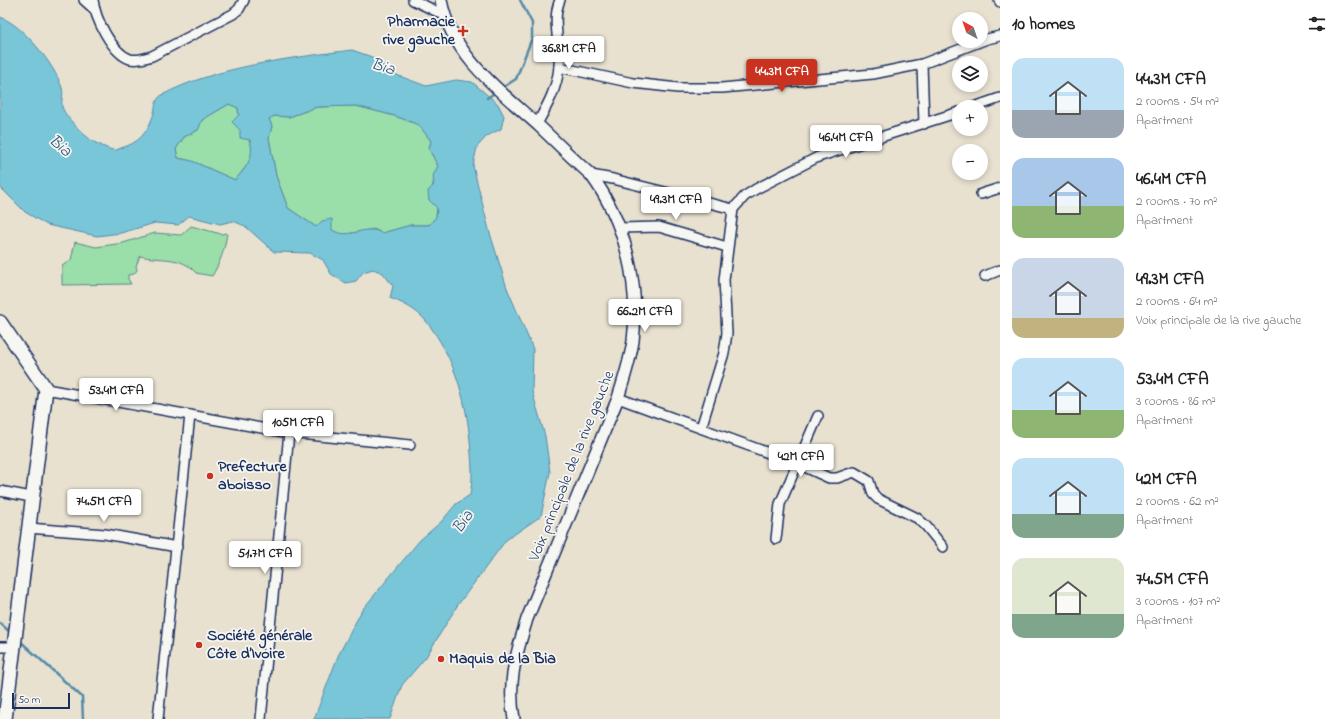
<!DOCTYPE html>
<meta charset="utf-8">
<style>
:root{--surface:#fff;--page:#f2f2f2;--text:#202124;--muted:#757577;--accent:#c8321e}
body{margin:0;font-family:"Indie Flower",sans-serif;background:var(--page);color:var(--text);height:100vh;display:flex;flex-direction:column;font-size:15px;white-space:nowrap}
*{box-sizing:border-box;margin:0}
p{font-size:13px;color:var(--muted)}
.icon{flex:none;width:22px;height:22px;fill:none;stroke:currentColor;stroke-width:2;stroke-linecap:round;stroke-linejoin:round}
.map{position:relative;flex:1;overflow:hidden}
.drawer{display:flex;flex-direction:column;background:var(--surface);width:340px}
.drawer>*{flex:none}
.needle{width:26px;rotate:320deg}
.tools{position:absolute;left:952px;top:12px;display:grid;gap:8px}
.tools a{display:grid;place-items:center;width:36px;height:36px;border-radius:50%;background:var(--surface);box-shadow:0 2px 6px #0003;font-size:20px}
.scale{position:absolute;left:12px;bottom:10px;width:58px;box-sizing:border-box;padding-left:4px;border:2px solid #1b2f5e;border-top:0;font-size:11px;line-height:14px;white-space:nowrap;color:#1b2f5e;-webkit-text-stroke:3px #f6f6f2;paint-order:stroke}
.price{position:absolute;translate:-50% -34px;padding:0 9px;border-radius:4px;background:#fff;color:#222;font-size:13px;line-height:26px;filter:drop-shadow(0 1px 2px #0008)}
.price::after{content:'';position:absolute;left:50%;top:24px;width:12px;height:9px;margin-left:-6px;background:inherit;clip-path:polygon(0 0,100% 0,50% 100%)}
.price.current{background:var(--accent);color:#fff}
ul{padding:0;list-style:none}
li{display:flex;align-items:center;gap:12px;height:100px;padding:0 12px}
li span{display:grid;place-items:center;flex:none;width:112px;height:80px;border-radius:12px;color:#555}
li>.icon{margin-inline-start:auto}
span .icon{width:48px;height:48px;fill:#fffc;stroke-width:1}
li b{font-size:17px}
h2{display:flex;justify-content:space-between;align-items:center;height:48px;padding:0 12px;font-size:17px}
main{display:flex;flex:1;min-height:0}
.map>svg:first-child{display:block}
</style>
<main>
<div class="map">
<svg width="1000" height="719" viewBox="0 0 1000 719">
<rect width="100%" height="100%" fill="#e8e1d0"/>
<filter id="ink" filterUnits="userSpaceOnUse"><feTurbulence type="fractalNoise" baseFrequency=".025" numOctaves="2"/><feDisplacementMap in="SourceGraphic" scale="8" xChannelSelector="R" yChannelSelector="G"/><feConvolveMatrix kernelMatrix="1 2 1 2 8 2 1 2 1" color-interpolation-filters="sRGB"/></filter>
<g filter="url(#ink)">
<g fill="#9adeaa" stroke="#5a8684">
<path d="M 229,104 L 238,108 L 240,130 C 261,150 252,160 235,180 L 192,161 L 178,158 L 176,149 L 184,137 L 198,130 L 202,120 Z"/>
<path d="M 356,106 L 395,116 L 419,125 L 431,141 L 429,149 L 438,166 C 433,177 433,188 429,200 L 437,208 L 436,217 L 429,225 L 411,225 L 382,233 L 374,229 L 341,235 L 332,230 L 316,227 L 288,208 L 276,176 L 269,138 L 272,126 L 269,119 L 274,116 L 289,117 L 317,107 Z"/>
<path d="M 191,226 L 221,234 L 227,233 C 225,249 220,263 212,276 L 196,273 C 181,255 160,261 140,256 L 136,266 L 137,270 L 134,274 L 128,275 L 128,279 L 131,284 L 62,285 L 62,266 L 71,260 L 75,242 L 96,247 L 123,243 L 155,233 L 181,235 Z"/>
</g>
<path fill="#79c6d9" stroke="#538aa8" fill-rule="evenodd" d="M 0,17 C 23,25 55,65 62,88 C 64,94 61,100 62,106 C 63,115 87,139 96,143 C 101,145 107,149 113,150 C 116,151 118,149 121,148 C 139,143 147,133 153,116 C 156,108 154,100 162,95 C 217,66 291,58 352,50 L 372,57 L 394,74 L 426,86 L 456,80 L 472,82 L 498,104 L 504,116 L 501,129 L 487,136 L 477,147 L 473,166 L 489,230 L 507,288 L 533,349 L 532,391 L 545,436 L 550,472 L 541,516 L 506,540 L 457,606 L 426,657 L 402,685 L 390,719 L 314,719 L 338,656 L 362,610 L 420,540 L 441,522 L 456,504 L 470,495 C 473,480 472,468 471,453 C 468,405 456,359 426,321 C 417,310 403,303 390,298 L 393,286 L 383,273 L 373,269 L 363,272 L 356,281 L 346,283 L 331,274 L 323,260 L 310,253 L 274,252 L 245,226 L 233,221 L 220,224 L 189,216 L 178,225 L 155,223 L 121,233 L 97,236 L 47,225 L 25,212 L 0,187 ZM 229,104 L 238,108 L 239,115 L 232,122 L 240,130 L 240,138 L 250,140 C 255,157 246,168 235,180 L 192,161 L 178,158 L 176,149 L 184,137 L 198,130 L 202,120 ZM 356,106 L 395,116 L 419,125 L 431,141 L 429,149 L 438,166 L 433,176 L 434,185 L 428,191 L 429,200 L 437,208 L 436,217 L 429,225 L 411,225 L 382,233 C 363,223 352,241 332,230 L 332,219 L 322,221 L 316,227 L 288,208 L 276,176 L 269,138 L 272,126 L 269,119 L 274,116 L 289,117 L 317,107 Z"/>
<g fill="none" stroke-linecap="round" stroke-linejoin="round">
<g stroke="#538aa8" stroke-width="2.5">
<path d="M 502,88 L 516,79 L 532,38 L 532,23 L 520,0"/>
<path d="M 487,98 L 496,92"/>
<path d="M 0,623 L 12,634"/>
<path d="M 20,641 L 82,697 L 83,719"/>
</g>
<defs>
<g id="minor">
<path d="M 84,0 L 95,10"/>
<path d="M 93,0 C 95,18 112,53 130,59 C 138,61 145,58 152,56 L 233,14 L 239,9 L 244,0"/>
<path d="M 413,0 L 444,15"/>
<path d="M 999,0 L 1000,2"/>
<path d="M 922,64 L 924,124"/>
<path d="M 559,67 L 633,83 L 678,88 L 722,88 L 873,74 L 922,64 L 987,39 L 1000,36"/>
<path d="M 974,107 L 1000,98"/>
<path d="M 537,124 C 547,106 557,89 559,67 C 561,46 551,20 560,0"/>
<path d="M 591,175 L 613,179 L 733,209"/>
<path d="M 981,194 L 1000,188"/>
<path d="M 620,228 L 659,227 L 727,247"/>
<path d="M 985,276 L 1000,270"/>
<path d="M 46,389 L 289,433 L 410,445"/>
<path d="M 618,398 L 796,463 L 829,478 L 837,478 L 854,472 L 869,481 L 873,494 L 878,499 L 917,518 L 926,526 L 943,547"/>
<path d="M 701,428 L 724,353 L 727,333 L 724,280 L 733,209 L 745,196 L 756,189 L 818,157 L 959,112"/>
<path d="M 0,491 L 31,497"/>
<path d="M 28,528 L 105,534 L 177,547"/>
<path d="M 776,539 L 780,504 L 818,416"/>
<path d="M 0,647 L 14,647"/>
<path d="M 158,719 L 190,415"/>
<path d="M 261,719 L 289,433"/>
</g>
<path id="tertiary" d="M 441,0 C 451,55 499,90 538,125 C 556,142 573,159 591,175 C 625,221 640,284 633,341 C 630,361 624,379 618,398 L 527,619 C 516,655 507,682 514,719"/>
<path id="secondary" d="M 0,322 L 46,389 L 5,719"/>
</defs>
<use href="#minor" stroke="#1b2f5e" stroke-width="12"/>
<use href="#tertiary" stroke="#1b2f5e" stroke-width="14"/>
<use href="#secondary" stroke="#1b2f5e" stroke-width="16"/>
<use href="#minor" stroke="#f6f6f2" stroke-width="9"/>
<use href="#tertiary" stroke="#f6f6f2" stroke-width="11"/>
<use href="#secondary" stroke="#f6f6f2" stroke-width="13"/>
</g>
</g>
<g fill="#c8321e" stroke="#f6f6f2" stroke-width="1.5">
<path d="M461 25h4v4h4v4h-4v4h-4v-4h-4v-4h4z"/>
<circle cx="210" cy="476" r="4"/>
<circle cx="199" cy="645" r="4"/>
<circle cx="441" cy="659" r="4"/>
</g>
<g text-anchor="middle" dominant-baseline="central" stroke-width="3.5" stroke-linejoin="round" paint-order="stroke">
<g font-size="16" font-weight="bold" fill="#1b2f5e" stroke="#f6f6f2" text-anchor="start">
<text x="455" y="22" text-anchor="end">Pharmacie<tspan x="455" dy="18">rive gauche</tspan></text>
<text x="218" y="467">Prefecture<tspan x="218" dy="18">aboisso</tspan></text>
<text x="207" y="636">Société générale<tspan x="207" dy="18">Côte d’Ivoire</tspan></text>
<text x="449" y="659">Maquis de la Bia</text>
</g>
<g font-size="16" fill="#1b2f5e" stroke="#f6f6f2">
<text transform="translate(572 466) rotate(-68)">Voix principale de la rive gauche</text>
</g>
<g font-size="17" font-style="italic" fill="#32557d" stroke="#f6f6f2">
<text transform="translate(383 67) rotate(17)">Bia</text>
<text transform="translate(60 146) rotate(42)">Bia</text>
<text transform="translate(463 522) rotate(-55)">Bia</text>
</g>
</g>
</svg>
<div class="tools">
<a><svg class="needle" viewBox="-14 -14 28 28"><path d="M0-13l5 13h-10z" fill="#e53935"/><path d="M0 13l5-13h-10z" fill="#757577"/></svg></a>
<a><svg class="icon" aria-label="layers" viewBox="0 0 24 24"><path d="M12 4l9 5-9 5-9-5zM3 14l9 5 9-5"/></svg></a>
<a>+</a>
<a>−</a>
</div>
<div class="scale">50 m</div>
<b class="price" style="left:569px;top:70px">36.8M CFA</b>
<b class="price current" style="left:782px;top:93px">44.3M CFA</b>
<b class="price" style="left:846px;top:159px">46.4M CFA</b>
<b class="price" style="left:676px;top:221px">49.3M CFA</b>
<b class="price" style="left:645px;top:333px">66.2M CFA</b>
<b class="price" style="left:116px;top:412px">53.4M CFA</b>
<b class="price" style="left:298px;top:444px">105M CFA</b>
<b class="price" style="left:801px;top:478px">42M CFA</b>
<b class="price" style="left:104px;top:523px">74.5M CFA</b>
<b class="price" style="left:265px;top:575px">51.7M CFA</b>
</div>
<section class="drawer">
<h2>10 homes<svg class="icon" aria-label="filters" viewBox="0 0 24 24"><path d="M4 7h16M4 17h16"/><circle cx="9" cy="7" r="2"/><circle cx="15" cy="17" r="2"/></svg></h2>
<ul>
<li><span style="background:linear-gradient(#bfe0f5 65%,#9aa5b1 0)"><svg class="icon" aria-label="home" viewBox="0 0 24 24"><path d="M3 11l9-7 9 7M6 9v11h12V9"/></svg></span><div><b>44.3M CFA</b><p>2 rooms · 54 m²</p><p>Apartment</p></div></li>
<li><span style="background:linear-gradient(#a9c7e8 60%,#8fb573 0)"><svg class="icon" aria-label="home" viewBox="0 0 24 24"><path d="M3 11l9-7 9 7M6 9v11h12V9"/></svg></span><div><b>46.4M CFA</b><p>2 rooms · 70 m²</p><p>Apartment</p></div></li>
<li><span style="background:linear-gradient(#c9d6e8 75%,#c2b280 0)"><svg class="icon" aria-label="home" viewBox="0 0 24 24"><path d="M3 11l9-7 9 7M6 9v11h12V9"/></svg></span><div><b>49.3M CFA</b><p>2 rooms · 64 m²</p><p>Voix principale de la rive gauche</p></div></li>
<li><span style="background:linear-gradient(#bfe0f5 65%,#8fb573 0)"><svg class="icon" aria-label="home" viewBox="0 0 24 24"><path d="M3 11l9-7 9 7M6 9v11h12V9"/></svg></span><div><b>53.4M CFA</b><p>3 rooms · 86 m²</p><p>Apartment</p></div></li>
<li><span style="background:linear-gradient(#bfe0f5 70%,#7fa58c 0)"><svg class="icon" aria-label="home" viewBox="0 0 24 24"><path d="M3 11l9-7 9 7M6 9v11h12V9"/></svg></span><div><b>42M CFA</b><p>2 rooms · 62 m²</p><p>Apartment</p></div></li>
<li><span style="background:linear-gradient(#dfe7d0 70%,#7fa58c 0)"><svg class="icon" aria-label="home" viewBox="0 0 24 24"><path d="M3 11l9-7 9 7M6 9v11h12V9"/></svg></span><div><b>74.5M CFA</b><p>3 rooms · 107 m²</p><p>Apartment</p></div></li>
</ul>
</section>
</main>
